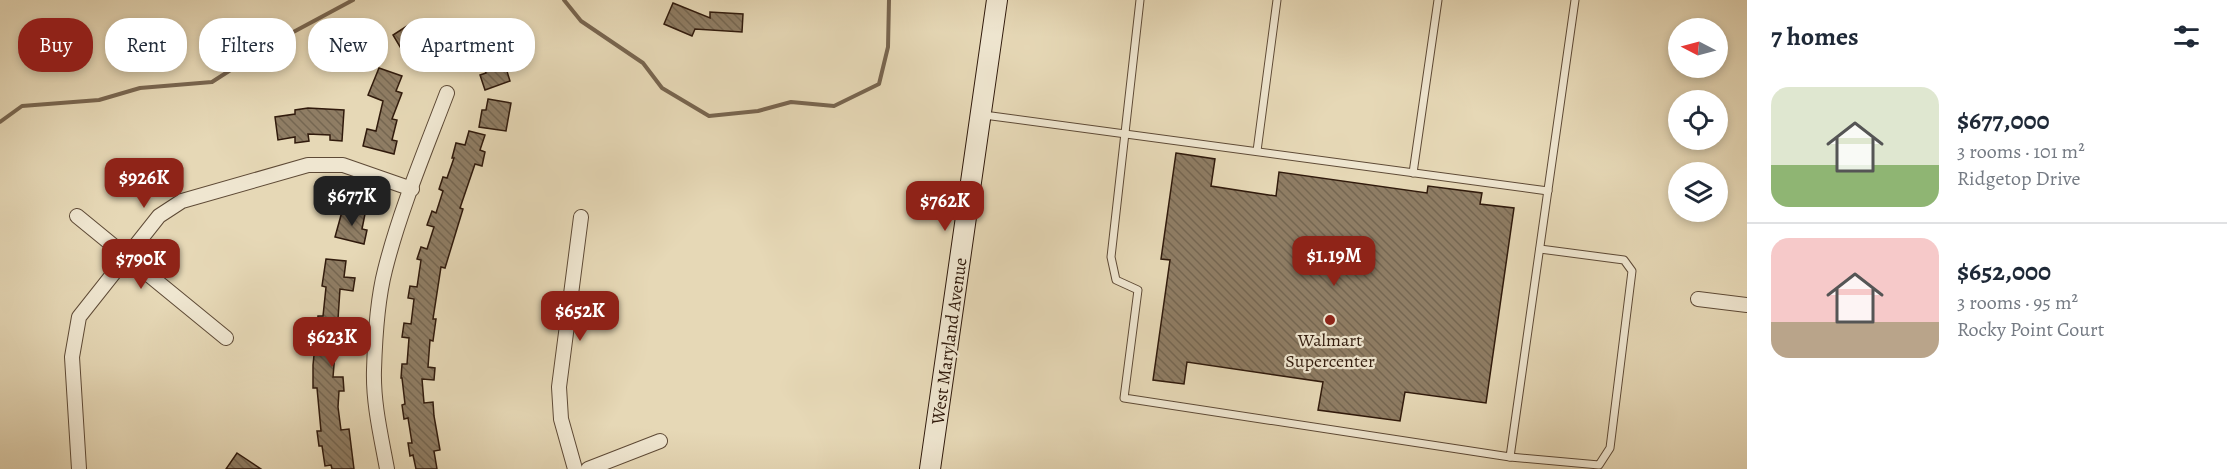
<!DOCTYPE html>
<meta charset="utf-8">
<style>
:root{--surface:#fff;--page:#f2f2f3;--text:#1f2937;--muted:#747a83;--line:#e0e1e3;--accent:#8f2418}
body{margin:0;font-family:Alegreya,serif;background:var(--page);color:var(--text);height:100vh;display:flex;flex-direction:column;font-size:22px;white-space:nowrap}
*{box-sizing:border-box;margin:0}
p{font-size:20px;color:var(--muted)}
.icon{flex:none;width:33px;height:33px;fill:none;stroke:currentColor;stroke-width:2;stroke-linecap:round;stroke-linejoin:round}
.map{position:relative;flex:1;overflow:hidden}
.side{display:flex;flex-direction:column;background:var(--surface);width:480px}
.side>*{flex:none}
.banner{position:absolute;left:18px;top:18px;width:570px;height:54px;display:flex;gap:12px}
.needle{width:39px;rotate:276deg}
.fabs{position:absolute;left:1668px;top:18px;display:grid;gap:12px}
.fabs a{display:grid;place-items:center;width:60px;height:60px;border-radius:50%;background:var(--surface);box-shadow:0 3px 9px #0003;font-size:30px}
.price{position:absolute;translate:-50% -51px;padding:0 14px;border-radius:12px;background:var(--accent);color:#fff;font-size:20px;line-height:39px;filter:drop-shadow(0 2px 3px #0008)}
.price::after{content:'';position:absolute;left:50%;top:36px;width:18px;height:14px;margin-left:-9px;background:inherit;clip-path:polygon(0 0,100% 0,50% 100%)}
.price.active{background:#222;color:#fff}
ul{padding:0;list-style:none}
li{display:flex;align-items:center;gap:18px;height:150px;padding:0 24px}
li+li{border-top:2px solid var(--line)}
li span{display:grid;place-items:center;flex:none;width:168px;height:120px;border-radius:18px;color:#555}
li>.icon{margin-inline-start:auto}
span .icon{width:72px;height:72px;fill:#fffc;stroke-width:1}
li b{font-size:26px}
h2{display:flex;justify-content:space-between;align-items:center;height:72px;padding:0 24px;font-size:26px}
.pill{padding:0 21px;border-radius:24px;background:var(--surface);box-shadow:0 3px 9px #0003;font-size:21px;line-height:54px}
.pill.active{background:var(--accent);color:#fff}
main{display:flex;flex:1;min-height:0}
.map>svg:first-child{display:block}
</style>
<main>
<div class="map">
<svg width="1747" height="469" viewBox="0 0 1747 469">
<defs>
<pattern id="building-back-hatch" width="6" height="6" patternUnits="userSpaceOnUse" patternTransform="scale(1.5)"><rect width="6" height="6" fill="#8f7d64"/><path d="M-1 5l2 2M0 0l6 6M5-1l2 2" fill="none" stroke="#756651"/></pattern>
</defs>
<rect width="100%" height="100%" fill="#e6d8b6"/>
<filter id="stains"><feTurbulence type="fractalNoise" baseFrequency=".00333" numOctaves="4"/><feColorMatrix values="0 0 0 0 .2 0 0 0 0 .09 0 0 0 0 .02 0 0 0 .5 -.17"/></filter>
<radialGradient id="worn" r=".72"><stop offset=".6" stop-color="#630" stop-opacity="0"/><stop offset="1" stop-color="#630" stop-opacity=".3"/></radialGradient>
<g fill="none" stroke-linecap="round" stroke-linejoin="round">
<g stroke="#78654f" stroke-width="4">
<path d="M 564,0 L 581,21 L 643,63 L 662,88 L 709,116 L 758,111 L 791,102 L 834,106 L 879,84 L 888,47 L 889,0"/>
<path d="M 0,122 L 22,106 L 99,100 L 140,88 L 212,82 L 271,44 L 353,0"/>
</g>
</g>
<g fill="url(#building-back-hatch)" stroke="#301a0c" stroke-width="1.5">
<path d="M 673,3 L 710,18 L 710,12 L 743,14 L 742,32 L 695,29 L 692,36 L 664,24 Z"/>
<path d="M 413,22 L 430,50 L 421,56 L 423,60 L 412,67 L 393,35 Z"/>
<path d="M 447,22 L 476,31 L 467,60 L 454,56 L 457,46 L 441,41 Z"/>
<path d="M 501,52 L 510,81 L 485,90 L 480,75 L 486,73 L 481,59 Z"/>
<path d="M 379,68 L 402,76 L 396,91 L 402,93 L 392,119 L 397,120 L 392,140 L 397,141 L 394,154 L 363,146 L 367,129 L 376,131 L 383,101 L 368,95 Z"/>
<path d="M 488,99 L 511,103 L 506,131 L 479,127 L 482,110 L 486,110 Z"/>
<path d="M 308,108 L 344,110 L 342,141 L 330,140 L 330,135 L 308,134 L 309,141 L 295,143 L 295,137 L 278,140 L 275,117 L 295,114 L 295,110 Z"/>
<path d="M 469,131 L 485,135 L 480,150 L 485,152 L 482,166 L 475,164 L 460,208 L 463,209 L 445,268 L 441,267 L 433,319 L 436,319 L 433,341 L 430,340 L 428,367 L 435,368 L 434,380 L 422,379 L 424,403 L 433,402 L 434,416 L 440,450 L 434,451 L 437,469 L 416,469 L 413,455 L 410,456 L 408,443 L 412,443 L 408,418 L 404,419 L 402,405 L 405,404 L 402,378 L 401,378 L 402,364 L 407,364 L 409,338 L 402,337 L 404,323 L 411,324 L 414,299 L 408,298 L 410,286 L 417,287 L 421,260 L 417,259 L 421,247 L 427,249 L 434,227 L 427,225 L 432,211 L 436,213 L 443,191 L 439,189 L 443,177 L 447,178 L 454,158 L 452,158 L 456,143 L 465,145 Z"/>
<path d="M 1176,153 L 1215,159 L 1211,186 L 1276,196 L 1279,172 L 1427,193 L 1428,186 L 1482,193 L 1480,204 L 1514,208 L 1486,403 L 1405,392 L 1400,421 L 1318,410 L 1323,382 L 1187,362 L 1184,384 L 1153,380 L 1170,260 L 1161,259 Z"/>
<path d="M 343,208 L 365,214 L 362,229 L 367,230 L 364,244 L 335,237 Z"/>
<path d="M 326,259 L 346,261 L 344,277 L 355,278 L 353,291 L 340,289 L 338,319 L 348,320 L 345,354 L 335,353 L 333,377 L 343,377 L 344,391 L 339,391 L 338,407 L 341,430 L 349,429 L 354,469 L 332,469 L 331,465 L 325,466 L 322,446 L 319,446 L 317,431 L 321,431 L 317,388 L 313,388 L 313,365 L 318,316 L 323,316 L 326,287 L 322,286 Z"/>
<path d="M 237,453 L 261,469 L 226,469 Z"/>
</g>
<g fill="none" stroke-linecap="round" stroke-linejoin="round">
<defs>
<g id="lane">
<path d="M 1140,0 L 1111,257 L 1116,280 L 1138,290 L 1124,398 L 1510,457 L 1575,0"/>
<path d="M 984,115 L 1548,191"/>
<path d="M 1257,151 L 1277,0"/>
<path d="M 1413,173 L 1438,0"/>
<path d="M 1510,457 L 1599,465 L 1610,448 L 1632,271 L 1624,260 L 1540,249"/>
</g>
<g id="street">
<path d="M 77,216 L 226,338"/>
<path d="M 1698,299 L 1747,305"/>
<path d="M 79,469 L 72,357 L 79,317 L 159,216 L 182,201 L 308,165 L 343,165 L 412,189"/>
<path d="M 387,469 C 381,436 373,403 374,370 C 375,337 377,301 385,270 C 400,210 425,151 447,93"/>
<path d="M 575,469 L 561,419 L 559,387 L 581,217"/>
<path d="M 588,469 L 660,441"/>
</g>
<path id="secondary" d="M 930,469 L 997,0"/>
</defs>
<use href="#lane" stroke="#5e4a36" stroke-width="9"/>
<use href="#street" stroke="#5e4a36" stroke-width="16"/>
<use href="#secondary" stroke="#301a0c" stroke-width="22"/>
<use href="#lane" stroke="#efe6d0" stroke-width="7"/>
<use href="#street" stroke="#efe6d0" stroke-width="14"/>
<use href="#secondary" stroke="#efe6d0" stroke-width="20"/>
</g>
<circle fill="#8f2418" stroke="#efe6d0" stroke-width="2" cx="1330" cy="320" r="6"/>
<g text-anchor="middle" dominant-baseline="central" stroke-width="4.5" stroke-linejoin="round" paint-order="stroke">
<g font-size="18" fill="#301a0c" stroke="#efe6d0">
<text x="1330" y="340">Walmart<tspan x="1330" dy="21">Supercenter</tspan></text>
</g>
<g font-size="18" fill="#301a0c" stroke="#efe6d0">
<text transform="translate(949 341) rotate(-82)">West Maryland Avenue</text>
</g>
</g>
<rect width="100%" height="100%" filter="url(#stains)"/>
<rect width="100%" height="100%" fill="url(#worn)"/>
</svg>
<div class="fabs">
<a><svg class="needle" viewBox="-14 -14 28 28"><path d="M0-13l5 13h-10z" fill="#e53935"/><path d="M0 13l5-13h-10z" fill="#747a83"/></svg></a>
<a><svg class="icon" aria-label="locate" viewBox="0 0 24 24"><circle cx="12" cy="12" r="6"/><path d="M12 2v4M12 18v4M2 12h4M18 12h4"/></svg></a>
<a><svg class="icon" aria-label="layers" viewBox="0 0 24 24"><path d="M12 4l9 5-9 5-9-5zM3 14l9 5 9-5"/></svg></a>
</div>
<b class="price" style="left:144px;top:209px">$926K</b>
<b class="price active" style="left:352px;top:227px">$677K</b>
<b class="price" style="left:945px;top:232px">$762K</b>
<b class="price" style="left:1334px;top:287px">$1.19M</b>
<b class="price" style="left:141px;top:290px">$790K</b>
<b class="price" style="left:580px;top:342px">$652K</b>
<b class="price" style="left:332px;top:368px">$623K</b>
<div class="banner">
<a class="pill active">Buy</a>
<a class="pill">Rent</a>
<a class="pill">Filters</a>
<a class="pill">New</a>
<a class="pill">Apartment</a>
</div>
</div>
<section class="side">
<h2>7 homes<svg class="icon" aria-label="filters" viewBox="0 0 24 24"><path d="M4 7h16M4 17h16"/><circle cx="9" cy="7" r="2"/><circle cx="15" cy="17" r="2"/></svg></h2>
<ul>
<li><span style="background:linear-gradient(#dfe7d0 65%,#8fb573 0)"><svg class="icon" aria-label="home" viewBox="0 0 24 24"><path d="M3 11l9-7 9 7M6 9v11h12V9"/></svg></span><div><b>$677,000</b><p>3 rooms · 101 m²</p><p>Ridgetop Drive</p></div></li>
<li><span style="background:linear-gradient(#f6c9c9 70%,#b9a48a 0)"><svg class="icon" aria-label="home" viewBox="0 0 24 24"><path d="M3 11l9-7 9 7M6 9v11h12V9"/></svg></span><div><b>$652,000</b><p>3 rooms · 95 m²</p><p>Rocky Point Court</p></div></li>
</ul>
</section>
</main>
